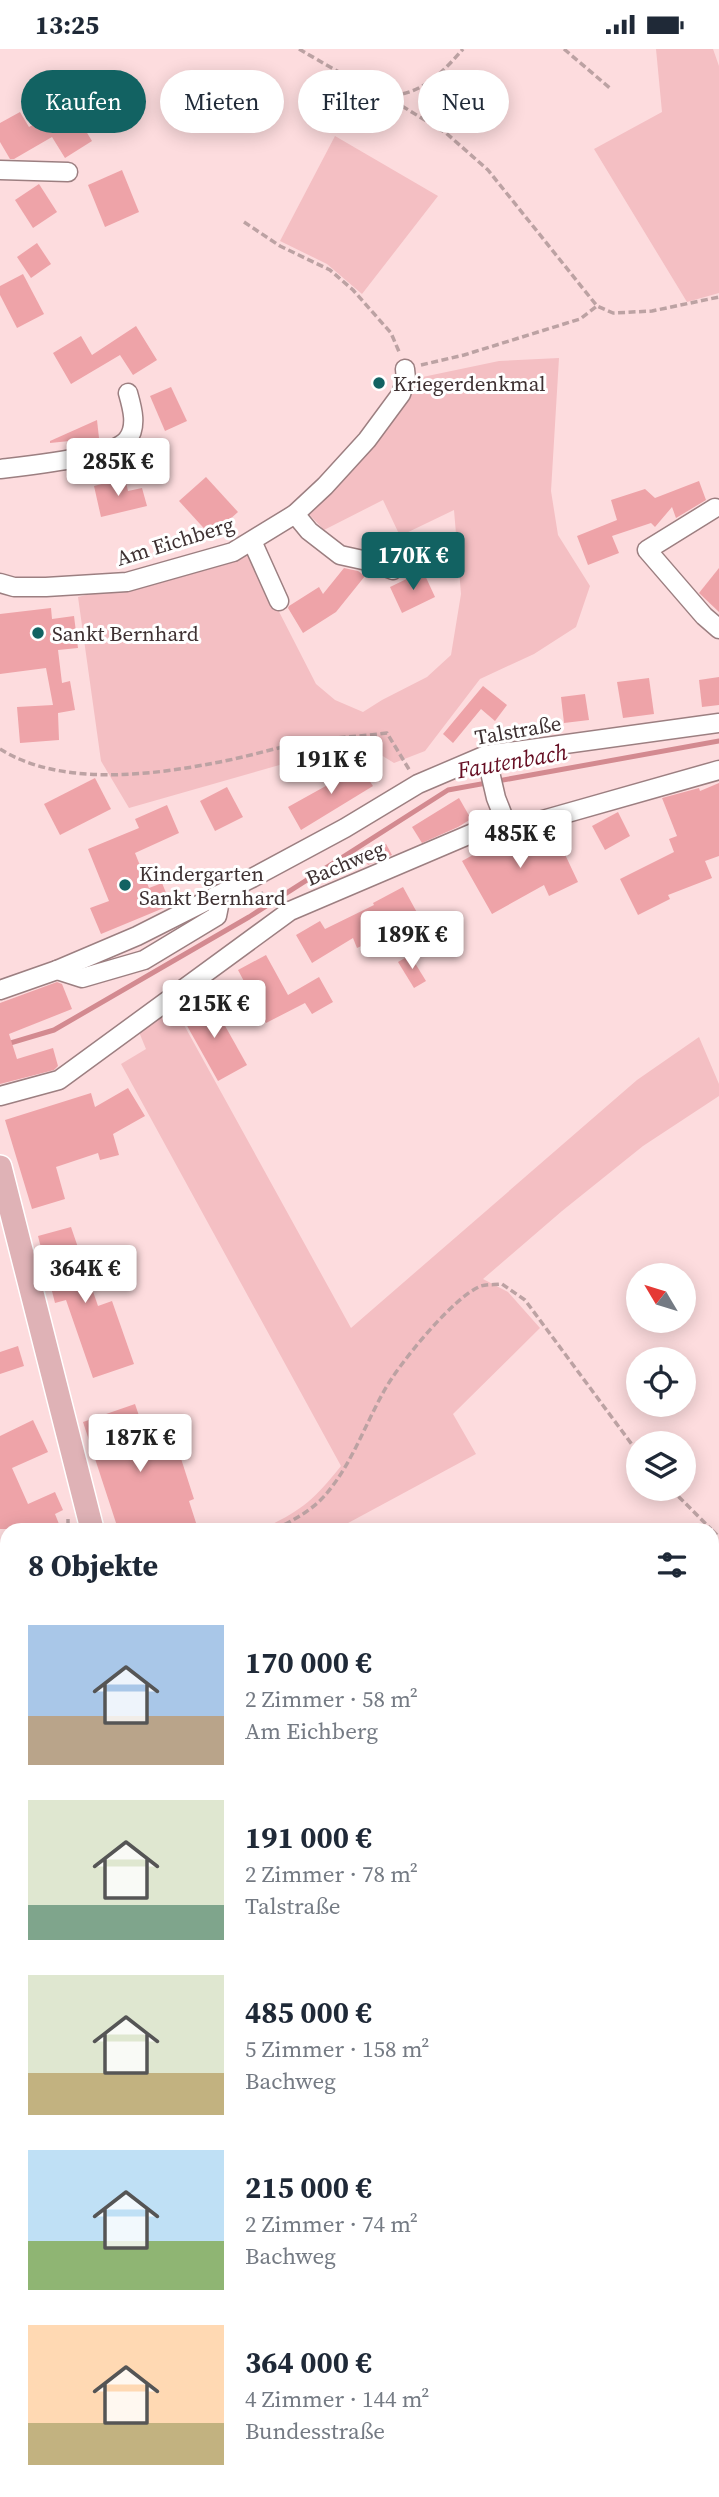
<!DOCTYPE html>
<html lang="de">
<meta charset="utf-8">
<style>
:root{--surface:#fff;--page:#f2f2f3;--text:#1f2937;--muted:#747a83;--accent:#126262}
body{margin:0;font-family:"Source Serif 4",serif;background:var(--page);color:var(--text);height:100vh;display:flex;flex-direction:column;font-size:26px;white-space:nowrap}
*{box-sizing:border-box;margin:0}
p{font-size:23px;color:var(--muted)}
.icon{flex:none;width:38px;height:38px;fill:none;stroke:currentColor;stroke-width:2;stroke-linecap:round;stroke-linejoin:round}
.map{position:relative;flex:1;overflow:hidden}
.panel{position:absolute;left:0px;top:1474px;width:719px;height:975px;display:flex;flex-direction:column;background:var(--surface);border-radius:21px 21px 0 0;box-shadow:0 4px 18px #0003}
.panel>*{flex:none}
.hud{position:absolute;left:21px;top:21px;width:677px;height:63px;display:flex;gap:14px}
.needle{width:46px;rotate:308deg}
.controls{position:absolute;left:626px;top:1214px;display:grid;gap:14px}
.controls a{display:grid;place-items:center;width:70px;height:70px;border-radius:50%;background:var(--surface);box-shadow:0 4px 18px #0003;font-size:35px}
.price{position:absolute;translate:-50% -60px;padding:0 16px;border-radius:7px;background:#fff;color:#222;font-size:23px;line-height:46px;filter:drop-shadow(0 2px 4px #0008)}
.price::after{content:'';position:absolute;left:50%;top:42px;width:21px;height:16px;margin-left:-10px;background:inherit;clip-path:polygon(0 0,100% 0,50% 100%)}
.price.selected{background:var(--accent);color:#fff}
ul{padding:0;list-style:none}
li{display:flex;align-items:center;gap:21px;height:175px;padding:0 28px}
li span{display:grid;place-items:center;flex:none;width:196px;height:140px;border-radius:0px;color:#555}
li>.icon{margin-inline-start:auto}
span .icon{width:84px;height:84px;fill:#fffc;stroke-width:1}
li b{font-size:30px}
h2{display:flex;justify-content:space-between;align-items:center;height:84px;padding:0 28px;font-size:30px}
.tag{padding:0 24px;border-radius:32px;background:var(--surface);box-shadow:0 4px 18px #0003;font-size:24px;line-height:63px}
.tag.selected{background:var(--accent);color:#fff}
.status{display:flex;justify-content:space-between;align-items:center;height:49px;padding:0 35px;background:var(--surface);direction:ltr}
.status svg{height:19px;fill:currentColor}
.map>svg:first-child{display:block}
</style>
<div class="status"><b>13:25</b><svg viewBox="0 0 49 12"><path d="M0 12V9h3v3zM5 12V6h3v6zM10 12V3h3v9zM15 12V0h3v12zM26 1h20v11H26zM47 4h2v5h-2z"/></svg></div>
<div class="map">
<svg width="719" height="2448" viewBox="0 0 719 2448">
<rect width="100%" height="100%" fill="#fddcde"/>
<g fill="#f4bfc3">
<path d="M 656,0 L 713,0 L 719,17 L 719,244 L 687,253 L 594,100 L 662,63 Z"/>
<path d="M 335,87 L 438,147 L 362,245 L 327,215 L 280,192 Z"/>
<path d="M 559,309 L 551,442 L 558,486 L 590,537 L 576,578 L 534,605 L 480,630 L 425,702 L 394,714 L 360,693 L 129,759 L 101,712 L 78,548 L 250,506 L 316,635 L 335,651 L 363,663 L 382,651 L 427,628 L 451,606 L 461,545 L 454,461 L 400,487 L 383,451 L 324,481 L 305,461 L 413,330 L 499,312 Z"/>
<path d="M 173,956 L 351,1279 L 637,1031 L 699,988 L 719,1035 L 719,1047 L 643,1097 L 562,1162 L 483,1230 L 508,1243 L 540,1279 L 453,1365 L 476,1405 L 337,1480 L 262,1480 C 301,1462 314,1451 341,1417 L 121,1015 L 146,1000 L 139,983 Z"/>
<path d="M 7,1990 L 7,2259 L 0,2262 L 0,1992 Z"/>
</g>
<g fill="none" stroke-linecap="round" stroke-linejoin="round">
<path stroke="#d38a90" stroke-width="5" d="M 0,997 L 54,981 L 249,868 L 448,741 L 719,692"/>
</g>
<g fill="#eea3a8">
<path d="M 78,49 L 90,68 L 81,74 L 92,92 L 65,109 L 52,88 L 14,110 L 10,110 L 0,93 L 0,74 L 20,63 L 29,78 Z"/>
<path d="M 122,121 L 139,163 L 105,178 L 88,136 Z"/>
<path d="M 39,135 L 57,163 L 33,179 L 15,151 Z"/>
<path d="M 37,194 L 51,215 L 31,229 L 17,208 Z"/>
<path d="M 23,225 L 44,265 L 17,279 L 0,246 L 0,237 Z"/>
<path d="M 136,277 L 157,311 L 133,326 L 120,306 L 71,335 L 53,304 L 81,287 L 92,306 Z"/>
<path d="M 171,338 L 187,372 L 165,382 L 150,347 Z"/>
<path d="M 97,371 L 99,389 L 50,394 L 50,392 Z"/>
<path d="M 206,428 L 238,463 L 211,487 L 179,452 Z"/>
<path d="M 125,429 L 128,442 L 142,439 L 147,457 L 101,468 L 94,437 Z"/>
<path d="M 699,432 L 706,451 L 676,469 L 672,458 L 655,478 L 651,474 L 612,487 L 619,504 L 588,516 L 577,487 L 617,471 L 611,451 L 645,440 L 655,449 Z"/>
<path d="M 344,519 L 358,522 L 365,527 L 336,563 L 303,584 L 288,559 L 289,557 L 319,538 L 323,545 Z"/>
<path d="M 719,519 L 719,563 L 699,544 Z"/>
<path d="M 423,522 L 435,548 L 402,564 L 390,538 Z"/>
<path d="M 51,559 L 52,570 L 74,567 L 78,599 L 58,601 L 62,634 L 70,632 L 75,661 L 58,664 L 59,691 L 20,694 L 17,658 L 53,656 L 46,619 L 0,625 L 0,565 Z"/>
<path d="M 719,628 L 719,656 L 702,658 L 699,631 Z"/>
<path d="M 649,629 L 654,665 L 623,669 L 617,633 Z"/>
<path d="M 483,637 L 507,656 L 495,672 L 481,660 L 453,694 L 443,685 Z"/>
<path d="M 585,645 L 589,671 L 564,674 L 561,648 Z"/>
<path d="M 356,712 L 373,737 L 301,781 L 288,758 L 333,733 L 330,728 Z"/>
<path d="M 95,729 L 111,760 L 60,786 L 44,755 Z"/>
<path d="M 719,734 L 719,807 L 705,812 L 712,829 L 668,846 L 670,850 L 638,866 L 620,830 L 674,803 L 669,790 L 677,787 L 662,749 L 699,739 L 700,742 Z"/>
<path d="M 227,738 L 243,768 L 215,782 L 200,752 Z"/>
<path d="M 459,749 L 471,770 L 458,778 L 422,794 L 412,778 Z"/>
<path d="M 167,756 L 179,784 L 135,804 L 149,839 L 162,834 L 171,856 L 101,885 L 90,859 L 109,852 L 88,800 L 139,779 L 135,770 Z"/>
<path d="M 618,763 L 630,787 L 605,801 L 592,777 Z"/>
<path d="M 553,780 L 578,833 L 549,847 L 544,836 L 492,865 L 462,812 L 500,791 L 502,791 L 507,800 Z"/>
<path d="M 386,795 L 392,806 L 368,816 L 364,807 Z"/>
<path d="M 403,838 L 426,880 L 396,896 L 390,884 L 357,899 L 353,889 L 312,914 L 296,886 L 320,872 L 325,880 L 374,856 L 373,854 Z"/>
<path d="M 266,906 L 288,946 L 319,928 L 333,953 L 312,965 L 305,954 L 266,974 L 238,921 Z"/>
<path d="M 410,906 L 426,932 L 414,939 L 398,913 Z"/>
<path d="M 57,933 L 62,935 L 72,960 L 9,985 L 17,1010 L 53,999 L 58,1017 L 54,1021 L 0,1035 L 0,954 Z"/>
<path d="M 210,950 L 247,1016 L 218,1032 L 181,966 Z"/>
<path d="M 128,1039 L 145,1067 L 113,1085 L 119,1106 L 100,1111 L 98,1104 L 56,1118 L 65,1150 L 32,1160 L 5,1071 L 91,1044 L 95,1058 Z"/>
<path d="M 71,1178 L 98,1257 L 112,1252 L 134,1315 L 93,1329 L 66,1251 L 55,1254 L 38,1187 Z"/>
<path d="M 18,1297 L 24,1317 L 0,1325 L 0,1303 Z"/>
<path d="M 135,1355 L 151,1402 L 176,1394 L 194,1450 L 189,1452 L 198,1480 L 118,1480 L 83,1373 Z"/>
<path d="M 33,1371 L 48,1403 L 12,1419 L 28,1455 L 55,1443 L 63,1461 L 55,1465 L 61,1480 L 0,1480 L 0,1387 Z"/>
</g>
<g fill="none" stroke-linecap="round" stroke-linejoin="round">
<defs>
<g id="minor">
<path d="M 0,121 L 68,123"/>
<path d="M 0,420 C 25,417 113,408 127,391 C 138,378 132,358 128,344"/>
<path d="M 715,459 L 647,501 L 704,567 L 719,580"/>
<path d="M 295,465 L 309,482 L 340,506 L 372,513 L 393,521"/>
<path d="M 252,492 L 279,552"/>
<path d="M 0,534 L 14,538 L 46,538 L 127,533 L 233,503 L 295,465 L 325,437 L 367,391 L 401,345 L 406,330 L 405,320"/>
<path d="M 486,706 L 496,749 L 507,777"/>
<path d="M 57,921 L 82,929 L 144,911 L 217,867 L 219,857 L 214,848"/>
<path d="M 0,941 L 57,921 L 137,887 L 252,829 L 345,779 L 418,735 L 486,706 L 719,674"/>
<path d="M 0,1047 L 59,1031 L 290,862 L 473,784 L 532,774 L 719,721"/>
</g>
<g id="major">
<path d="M 0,1118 L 92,1480"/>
<path d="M 365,2441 L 367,2448"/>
</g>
</defs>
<use href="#minor" stroke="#9c7f81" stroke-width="21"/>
<use href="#major" stroke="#fff" stroke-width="26"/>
<g stroke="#bca2a3" stroke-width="3.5" stroke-dasharray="7 3.5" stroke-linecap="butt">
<path d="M 299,0 C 313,8 375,45 386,46 C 420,48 443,23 463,0"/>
<path d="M 564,0 L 611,40"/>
<path d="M 384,46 L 446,84 L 488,121 L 597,257 L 613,264 L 652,262 L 719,248"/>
<path d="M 244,173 L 280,197 L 330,221 L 353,241 L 391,284 L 400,305"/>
<path d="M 421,316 L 464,306 L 580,270 L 597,257"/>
<path d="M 0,700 C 59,737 148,727 214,714 C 249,708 283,696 318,691 C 341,688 364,687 387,684 L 410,722"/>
<path d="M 261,843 L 268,858"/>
<path d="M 671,1440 L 711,1480"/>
<path d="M 68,1470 L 68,1480"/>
<path d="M 275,1480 C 293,1472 314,1460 327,1444 C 352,1414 365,1376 384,1342 C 398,1316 454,1247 481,1237 C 488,1235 496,1236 502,1235 L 525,1251 L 639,1405"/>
<path d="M 712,1481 L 719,1488"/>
<path d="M 712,1902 L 719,1902"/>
<path d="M 0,1991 L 7,1989"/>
<path d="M 712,2310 L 719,2309"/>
<path d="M 330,2441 L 333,2448"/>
<path d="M 395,2441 L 397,2448"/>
</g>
<use href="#minor" stroke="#fff" stroke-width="18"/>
<use href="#major" stroke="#dfb2b6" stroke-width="23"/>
</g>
<g fill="#126262" stroke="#fff" stroke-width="2.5">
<circle cx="379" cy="334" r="7"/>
<circle cx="38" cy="584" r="7"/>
<circle cx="125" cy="836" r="7"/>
</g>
<g text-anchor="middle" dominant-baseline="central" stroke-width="6" stroke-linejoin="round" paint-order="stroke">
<g font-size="21" fill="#3e3132" stroke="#fff" text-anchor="start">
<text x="393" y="334">Kriegerdenkmal</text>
<text x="52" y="584">Sankt Bernhard</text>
<text x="139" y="824">Kindergarten<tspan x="139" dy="24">Sankt Bernhard</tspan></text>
</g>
<g font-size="21" fill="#3e3132" stroke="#fff">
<text transform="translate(175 492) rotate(-17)">Am Eichberg</text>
<text transform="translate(518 681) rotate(-10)">Talstraße</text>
<text transform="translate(345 814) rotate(-23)">Bachweg</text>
</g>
<g font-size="23" font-style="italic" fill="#650d22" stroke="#fff">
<text transform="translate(512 712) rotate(-10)">Fautenbach</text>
</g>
</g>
</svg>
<div class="controls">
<a><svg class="needle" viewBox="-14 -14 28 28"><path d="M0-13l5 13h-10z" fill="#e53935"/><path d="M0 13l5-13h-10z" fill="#747a83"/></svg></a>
<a><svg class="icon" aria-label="locate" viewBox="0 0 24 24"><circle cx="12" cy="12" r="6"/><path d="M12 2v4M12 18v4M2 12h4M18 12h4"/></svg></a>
<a><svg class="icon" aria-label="layers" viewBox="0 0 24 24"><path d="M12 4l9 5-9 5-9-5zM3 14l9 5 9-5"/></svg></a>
</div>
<b class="price" style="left:118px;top:449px">285K €</b>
<b class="price selected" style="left:413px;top:543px">170K €</b>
<b class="price" style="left:331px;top:747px">191K €</b>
<b class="price" style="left:520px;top:821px">485K €</b>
<b class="price" style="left:412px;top:922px">189K €</b>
<b class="price" style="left:214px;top:991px">215K €</b>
<b class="price" style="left:85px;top:1256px">364K €</b>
<b class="price" style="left:140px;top:1425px">187K €</b>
<div class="hud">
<a class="tag selected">Kaufen</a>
<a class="tag">Mieten</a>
<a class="tag">Filter</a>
<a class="tag">Neu</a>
</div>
<section class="panel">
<h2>8 Objekte<svg class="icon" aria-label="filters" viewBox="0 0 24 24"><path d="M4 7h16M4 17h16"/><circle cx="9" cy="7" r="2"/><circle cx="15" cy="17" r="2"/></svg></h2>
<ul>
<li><span style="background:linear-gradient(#a9c7e8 65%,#b9a48a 0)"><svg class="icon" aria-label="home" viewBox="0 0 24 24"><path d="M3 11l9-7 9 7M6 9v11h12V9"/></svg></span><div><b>170 000 €</b><p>2 Zimmer · 58 m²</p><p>Am Eichberg</p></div></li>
<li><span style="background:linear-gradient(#dfe7d0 75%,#7fa58c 0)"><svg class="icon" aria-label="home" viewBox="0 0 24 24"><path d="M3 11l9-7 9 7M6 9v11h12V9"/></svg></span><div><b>191 000 €</b><p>2 Zimmer · 78 m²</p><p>Talstraße</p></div></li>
<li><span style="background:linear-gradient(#dfe7d0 70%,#c2b280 0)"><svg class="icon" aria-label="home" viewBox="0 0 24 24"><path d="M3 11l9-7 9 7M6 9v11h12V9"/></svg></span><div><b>485 000 €</b><p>5 Zimmer · 158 m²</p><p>Bachweg</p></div></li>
<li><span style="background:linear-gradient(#bfe0f5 65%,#8fb573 0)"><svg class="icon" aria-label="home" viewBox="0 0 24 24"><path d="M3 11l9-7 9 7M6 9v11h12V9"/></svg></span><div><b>215 000 €</b><p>2 Zimmer · 74 m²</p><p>Bachweg</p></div></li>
<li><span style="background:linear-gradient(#ffd9b3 70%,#c2b280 0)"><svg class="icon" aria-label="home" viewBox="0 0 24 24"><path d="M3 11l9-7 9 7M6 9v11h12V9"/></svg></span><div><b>364 000 €</b><p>4 Zimmer · 144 m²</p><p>Bundesstraße</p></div></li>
</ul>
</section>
</div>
